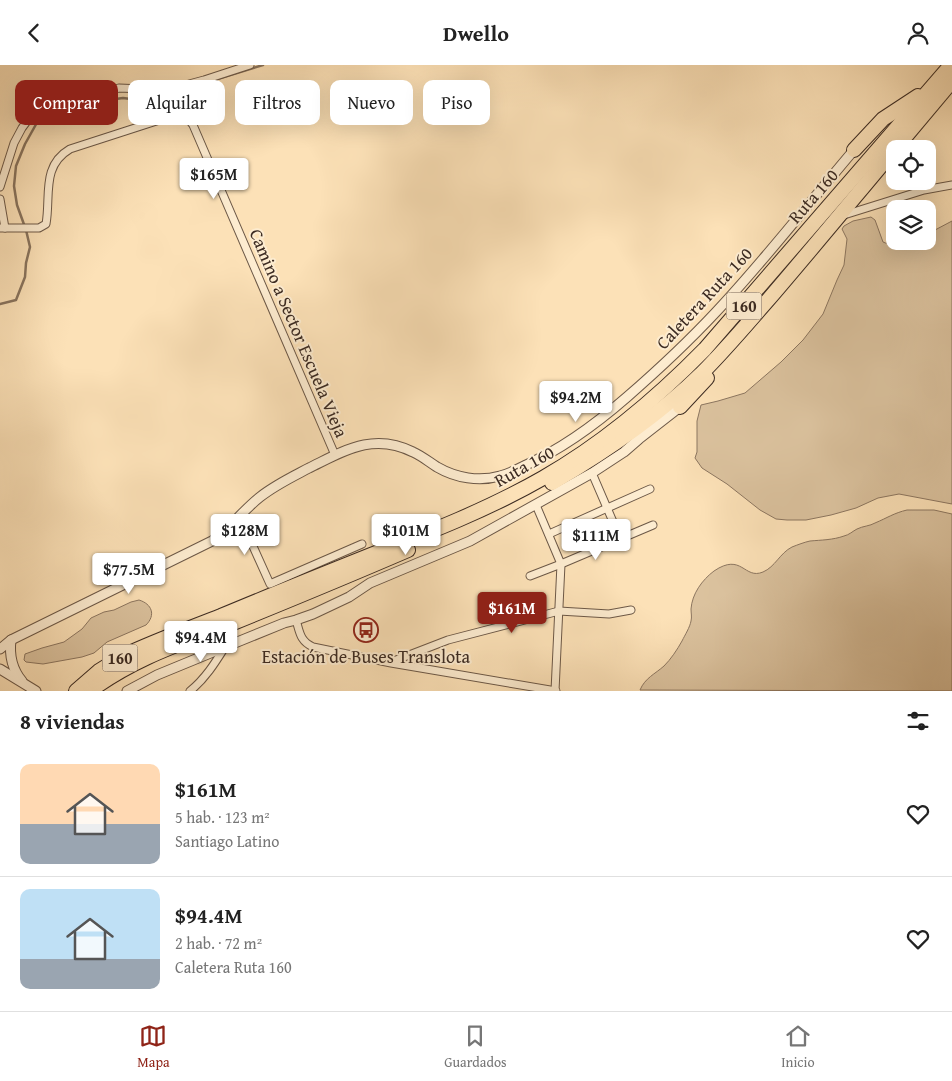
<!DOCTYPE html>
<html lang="es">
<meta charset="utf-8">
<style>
:root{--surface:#fff;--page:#f6f6f6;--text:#222;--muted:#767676;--line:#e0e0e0;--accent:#8f2418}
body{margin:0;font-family:"Gentium Book Plus",serif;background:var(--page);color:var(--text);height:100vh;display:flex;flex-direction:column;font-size:19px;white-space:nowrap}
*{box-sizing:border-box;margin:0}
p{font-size:16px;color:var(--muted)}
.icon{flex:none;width:28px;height:28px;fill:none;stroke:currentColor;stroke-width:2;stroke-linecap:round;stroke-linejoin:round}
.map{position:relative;height:626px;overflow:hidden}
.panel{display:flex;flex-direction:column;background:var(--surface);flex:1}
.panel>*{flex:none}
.hud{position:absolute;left:15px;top:15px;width:500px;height:45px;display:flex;gap:10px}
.buttons{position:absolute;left:886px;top:75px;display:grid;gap:10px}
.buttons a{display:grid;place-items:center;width:50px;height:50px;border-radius:10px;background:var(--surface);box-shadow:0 5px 20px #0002;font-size:25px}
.price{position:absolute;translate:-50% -42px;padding:0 11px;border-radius:5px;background:#fff;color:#222;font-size:16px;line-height:32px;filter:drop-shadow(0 1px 2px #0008)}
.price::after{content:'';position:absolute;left:50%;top:30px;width:15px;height:11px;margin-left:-8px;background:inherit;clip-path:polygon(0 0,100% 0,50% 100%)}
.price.selected{background:var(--accent);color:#fff}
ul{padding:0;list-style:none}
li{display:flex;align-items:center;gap:15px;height:125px;padding:0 20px}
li+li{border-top:1px solid var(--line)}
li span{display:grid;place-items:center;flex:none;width:140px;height:100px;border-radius:10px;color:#555}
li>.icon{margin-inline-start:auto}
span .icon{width:60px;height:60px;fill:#fffc;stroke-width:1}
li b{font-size:21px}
h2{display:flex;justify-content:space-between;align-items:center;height:60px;padding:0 20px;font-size:21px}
.tag{padding:0 18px;border-radius:10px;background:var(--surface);box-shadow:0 5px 20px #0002;font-size:18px;line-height:45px}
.tag.selected{background:var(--accent);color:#fff}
header{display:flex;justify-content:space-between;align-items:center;height:65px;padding:0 20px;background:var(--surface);font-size:22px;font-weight:800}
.tabs{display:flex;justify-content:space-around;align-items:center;height:70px;border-top:1px solid var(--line);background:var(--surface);font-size:14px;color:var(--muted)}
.tabs a{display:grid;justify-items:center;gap:2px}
.tabs .selected{color:var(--accent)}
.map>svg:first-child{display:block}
</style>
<header><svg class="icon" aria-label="back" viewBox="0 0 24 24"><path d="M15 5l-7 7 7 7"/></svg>Dwello<svg class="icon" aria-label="person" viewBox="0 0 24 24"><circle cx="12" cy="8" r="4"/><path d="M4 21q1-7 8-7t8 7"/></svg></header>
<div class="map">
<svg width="952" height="626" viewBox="0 0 952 626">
<rect width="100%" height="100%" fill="#fce1b7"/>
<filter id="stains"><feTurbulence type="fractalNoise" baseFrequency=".004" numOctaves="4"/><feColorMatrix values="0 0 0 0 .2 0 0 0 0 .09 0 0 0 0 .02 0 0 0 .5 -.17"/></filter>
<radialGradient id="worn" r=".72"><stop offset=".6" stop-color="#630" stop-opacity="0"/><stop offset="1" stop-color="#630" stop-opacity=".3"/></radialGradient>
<g fill="#dbc29e" stroke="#8c7660">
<path d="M 871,152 L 875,155 L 883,177 C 891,181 895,177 902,176 C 911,176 919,176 928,176 L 928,166 L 935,165 L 952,156 L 952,439 L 899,429 L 878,433 L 856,443 L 831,450 L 806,455 L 787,455 L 776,454 L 760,445 L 727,419 L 702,403 L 695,393 L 697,387 L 697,356 L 701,340 L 718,336 L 745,328 L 781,297 L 803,275 L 823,249 L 837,215 L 844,200 L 847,174 L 842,164 L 844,161 L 853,156 Z"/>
<path d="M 907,445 L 934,445 L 952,449 L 952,626 L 640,625 C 645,613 655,609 664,601 C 671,594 677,585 682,576 C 685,570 690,562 691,556 C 692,552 691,548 691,544 C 692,529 702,515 714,506 C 742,487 744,515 763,507 C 775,502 780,488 792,482 C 797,480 805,477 810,476 C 821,475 833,475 844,471 C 849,470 853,466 857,464 C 863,461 870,461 875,458 C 887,453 894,448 907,445 Z"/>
<path d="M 139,535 C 152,539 156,550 146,560 L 107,577 L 94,588 L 82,592 L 43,599 L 26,597 L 24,595 L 25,589 L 42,583 L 64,577 L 82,564 L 91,553 L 104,547 L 114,545 L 131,537 Z"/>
</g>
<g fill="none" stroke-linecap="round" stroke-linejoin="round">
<path stroke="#88735d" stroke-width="2.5" d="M 0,239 L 16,235 L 25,212 L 26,198 L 30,182 L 26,165 L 17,140 L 14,121 L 16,101 L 25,79 L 39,54 L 47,49 L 89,45 L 108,35 L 123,33 L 139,35 L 173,30 L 211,16 L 263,0"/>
<defs>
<g id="minor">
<path d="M 0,122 L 14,78 L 22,63 L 36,44 L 47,41 L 71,40 L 104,27 L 119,23 L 167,25 L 204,15 L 250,0"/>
<path d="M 0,134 L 5,163"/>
<path d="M 844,150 L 924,125 L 952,120"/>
<path d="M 0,163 L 39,163 L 46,159 C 51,131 41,101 70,84 L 172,51 C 181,49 188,52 193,60 L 335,390"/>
<path d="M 592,408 L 620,473"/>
<path d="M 536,440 L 561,499 L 555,626"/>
<path d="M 238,454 L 247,468 L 270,519 L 362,479"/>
<path d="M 549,469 L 650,424"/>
<path d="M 530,511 L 561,499 L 653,460"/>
<path d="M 296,555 C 300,568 300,576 313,582 L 391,598 L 556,626"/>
<path d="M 391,597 L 448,575 L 559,546 L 609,549 L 631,545"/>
<path d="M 190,626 C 205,614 215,598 225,582"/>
</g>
<g id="tertiary">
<path d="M 11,575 C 9,591 12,604 22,616"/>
<path d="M 0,584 L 11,575 L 212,476 C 231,463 242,446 260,432 C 275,420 292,412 309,403 C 344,386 373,367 413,387 C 422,391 429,397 437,402 C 456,413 479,417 500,411 C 509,409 518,404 526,400 C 564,383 596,359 627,332 C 658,305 688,277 716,247 C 765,195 808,139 854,85"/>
<path d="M 0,604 L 36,626"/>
<path d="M 127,626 L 157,610 L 225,582 L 284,558 L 296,555 L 313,549 L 349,532 L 370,518 L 470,476 L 592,408 L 624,387 L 639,374 L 680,342"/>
</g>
<g id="motorway">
<path d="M 895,84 L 952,16"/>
<path d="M 854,85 L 883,54 L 918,31"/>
<path d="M 680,342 L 707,313"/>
<path d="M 552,418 C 605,387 658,351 702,308 C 725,285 746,260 768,235 C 811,185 853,134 895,84"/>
<path d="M 76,626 L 99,606 L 123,591 C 155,576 188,564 221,551 C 271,530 321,510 371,490 C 430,467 489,444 543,413 C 604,378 657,333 705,284 L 951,0"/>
<path d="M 90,626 C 134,593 182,578 233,558 C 292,534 350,510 408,485"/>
</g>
</defs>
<use href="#minor" stroke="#6c5847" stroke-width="9"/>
<use href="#tertiary" stroke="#6c5847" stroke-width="11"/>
<use href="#motorway" stroke="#3c2b22" stroke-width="16"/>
<use href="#minor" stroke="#fdecd0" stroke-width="7"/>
<use href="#tertiary" stroke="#fdecd0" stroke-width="9"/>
<use href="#motorway" stroke="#fce1b7" stroke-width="14"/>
</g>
<defs>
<symbol id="bus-ring" viewBox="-11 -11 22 22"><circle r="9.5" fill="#fdecd0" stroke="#8f2418" stroke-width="1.5"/><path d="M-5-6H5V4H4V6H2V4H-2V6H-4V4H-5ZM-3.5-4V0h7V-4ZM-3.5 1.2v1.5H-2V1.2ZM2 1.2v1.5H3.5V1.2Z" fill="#8f2418"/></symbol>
</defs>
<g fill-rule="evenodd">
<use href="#bus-ring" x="352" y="551" width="28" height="28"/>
</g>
<g text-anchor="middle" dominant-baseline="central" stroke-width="4" stroke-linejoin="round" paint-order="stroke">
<g fill="#fdecd0" stroke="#766556" stroke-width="1">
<rect x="726.5" y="227.5" width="35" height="27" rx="4"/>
<rect x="102.5" y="579.5" width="35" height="27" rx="4"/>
</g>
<g font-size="16" font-weight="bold" fill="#3c2b22">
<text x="744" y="241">160</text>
<text x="120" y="593">160</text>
</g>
<g font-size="18" fill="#3c2b22" stroke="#fdecd0">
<text transform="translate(813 131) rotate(-49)">Ruta 160</text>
<text transform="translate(704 233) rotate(-47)">Caletera Ruta 160</text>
<text transform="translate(299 268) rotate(67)">Camino a Sector Escuela Vieja</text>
<text transform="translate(524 401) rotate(-29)">Ruta 160</text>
</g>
<g font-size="18" fill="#3c2b22" stroke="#fdecd0">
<text x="366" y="591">Estación de Buses Translota</text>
</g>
</g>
<rect width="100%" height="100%" filter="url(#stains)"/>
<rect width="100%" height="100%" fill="url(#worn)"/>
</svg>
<div class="buttons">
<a><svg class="icon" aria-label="locate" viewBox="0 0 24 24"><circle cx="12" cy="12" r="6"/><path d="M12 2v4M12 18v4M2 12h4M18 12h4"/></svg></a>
<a><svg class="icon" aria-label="layers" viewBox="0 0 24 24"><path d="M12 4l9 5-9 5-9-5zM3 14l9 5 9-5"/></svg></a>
</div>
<b class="price" style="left:214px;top:135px">$165M</b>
<b class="price" style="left:576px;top:358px">$94.2M</b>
<b class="price" style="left:245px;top:491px">$128M</b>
<b class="price" style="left:406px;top:491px">$101M</b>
<b class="price" style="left:596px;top:496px">$111M</b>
<b class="price" style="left:129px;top:530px">$77.5M</b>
<b class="price selected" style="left:512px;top:569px">$161M</b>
<b class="price" style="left:201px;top:598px">$94.4M</b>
<div class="hud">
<a class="tag selected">Comprar</a>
<a class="tag">Alquilar</a>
<a class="tag">Filtros</a>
<a class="tag">Nuevo</a>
<a class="tag">Piso</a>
</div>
</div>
<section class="panel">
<h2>8 viviendas<svg class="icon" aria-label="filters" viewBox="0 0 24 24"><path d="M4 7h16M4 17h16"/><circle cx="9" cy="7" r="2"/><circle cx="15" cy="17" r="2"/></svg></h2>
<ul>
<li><span style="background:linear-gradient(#ffd9b3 60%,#9aa5b1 0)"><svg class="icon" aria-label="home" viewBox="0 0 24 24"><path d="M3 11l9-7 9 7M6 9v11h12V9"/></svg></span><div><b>$161M</b><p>5 hab. · 123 m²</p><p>Santiago Latino</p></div><svg class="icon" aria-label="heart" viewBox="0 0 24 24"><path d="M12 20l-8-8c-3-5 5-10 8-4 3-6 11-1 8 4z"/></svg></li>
<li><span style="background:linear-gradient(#bfe0f5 70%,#9aa5b1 0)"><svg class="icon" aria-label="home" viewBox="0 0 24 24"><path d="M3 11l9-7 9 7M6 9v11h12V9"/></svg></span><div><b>$94.4M</b><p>2 hab. · 72 m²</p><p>Caletera Ruta 160</p></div><svg class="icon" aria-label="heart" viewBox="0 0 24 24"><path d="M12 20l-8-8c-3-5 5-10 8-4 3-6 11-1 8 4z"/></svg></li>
</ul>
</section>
<nav class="tabs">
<a class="selected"><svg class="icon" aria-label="map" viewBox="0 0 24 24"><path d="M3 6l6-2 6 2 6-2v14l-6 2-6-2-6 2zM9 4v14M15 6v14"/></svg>Mapa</a>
<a><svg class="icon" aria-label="saved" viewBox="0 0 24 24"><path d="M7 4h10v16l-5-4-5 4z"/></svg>Guardados</a>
<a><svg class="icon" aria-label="home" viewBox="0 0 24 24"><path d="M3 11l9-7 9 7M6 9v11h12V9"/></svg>Inicio</a>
</nav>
